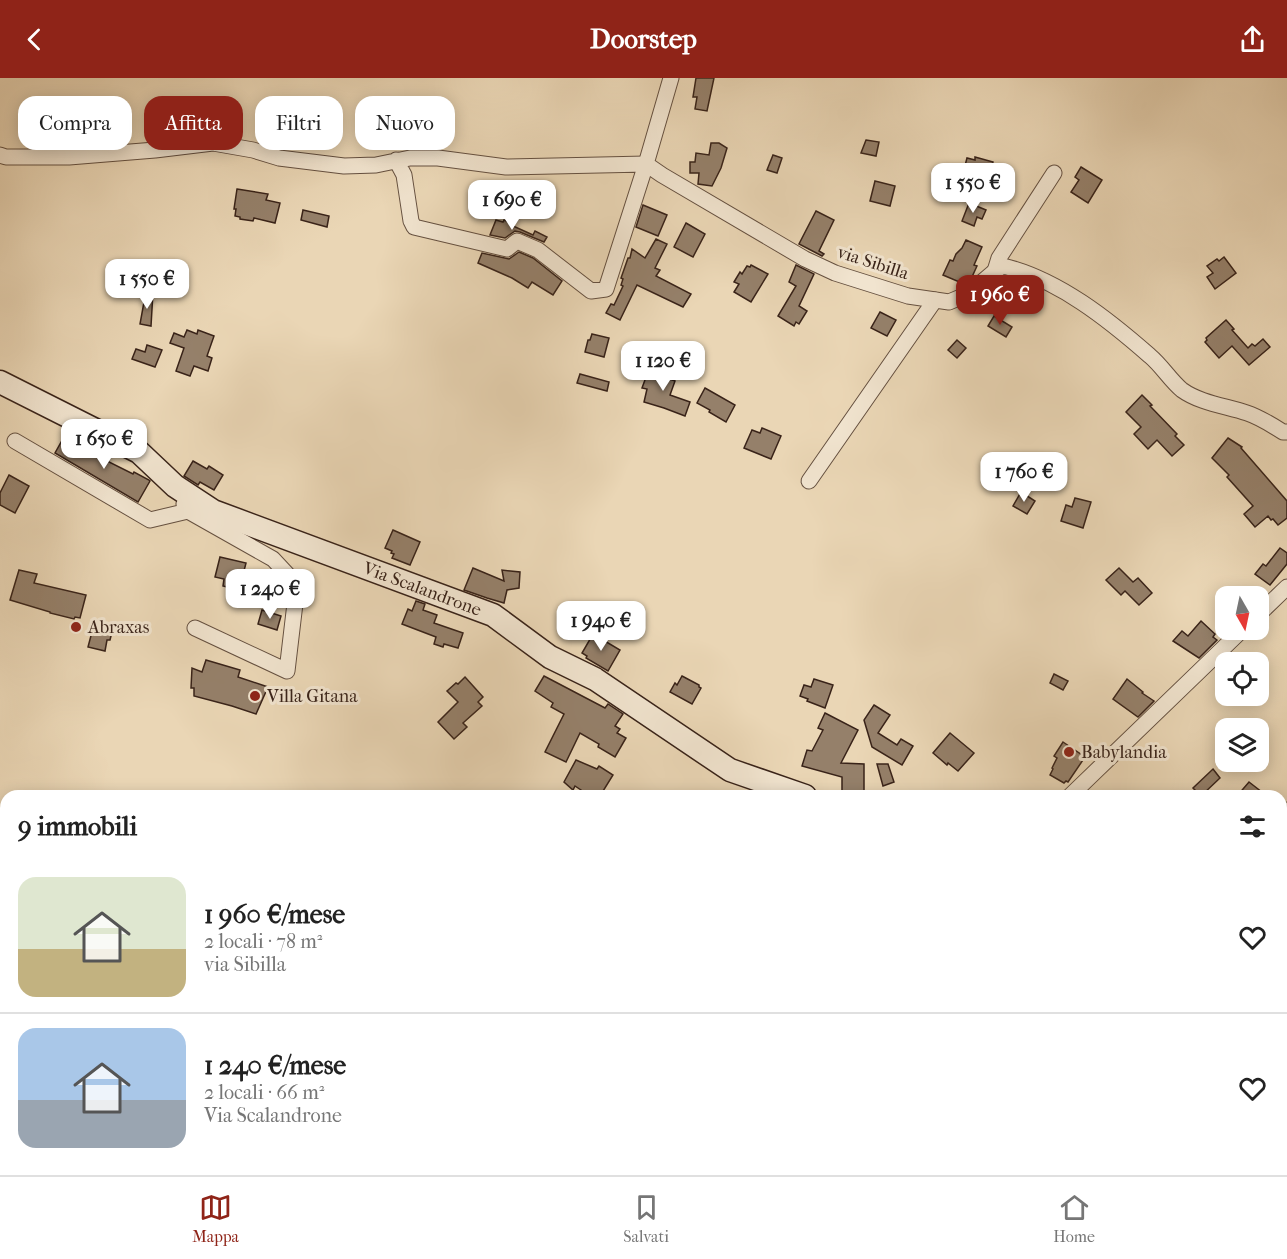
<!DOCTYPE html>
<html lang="it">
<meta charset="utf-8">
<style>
:root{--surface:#fff;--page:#f2f2f2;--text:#222;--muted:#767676;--line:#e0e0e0;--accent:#8f2418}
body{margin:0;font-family:"IM FELL French Canon",serif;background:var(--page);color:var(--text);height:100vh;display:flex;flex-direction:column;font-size:22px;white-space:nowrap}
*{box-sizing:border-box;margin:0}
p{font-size:20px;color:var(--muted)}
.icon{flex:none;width:33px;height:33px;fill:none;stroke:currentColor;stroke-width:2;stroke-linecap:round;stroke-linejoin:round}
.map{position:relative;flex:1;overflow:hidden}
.panel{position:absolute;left:0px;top:712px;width:1287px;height:386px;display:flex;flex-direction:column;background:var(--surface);border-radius:18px 18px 0 0;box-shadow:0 3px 15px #0003}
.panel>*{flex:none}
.banner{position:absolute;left:18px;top:18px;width:600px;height:54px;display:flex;gap:12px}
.needle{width:39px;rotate:171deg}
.fabs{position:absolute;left:1215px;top:508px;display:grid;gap:12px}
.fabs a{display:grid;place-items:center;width:54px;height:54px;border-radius:12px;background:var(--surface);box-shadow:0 3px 15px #0003;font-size:30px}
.price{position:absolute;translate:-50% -51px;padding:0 14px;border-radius:12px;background:#fff;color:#222;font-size:20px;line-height:39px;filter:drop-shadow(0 2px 3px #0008)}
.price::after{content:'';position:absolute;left:50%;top:36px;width:18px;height:14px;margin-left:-9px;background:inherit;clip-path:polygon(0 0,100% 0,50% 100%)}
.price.on{background:var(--accent);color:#fff}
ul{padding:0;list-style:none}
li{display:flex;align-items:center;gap:18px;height:150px;padding:0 18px}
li+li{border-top:2px solid var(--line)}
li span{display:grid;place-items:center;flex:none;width:168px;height:120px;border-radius:18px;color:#555}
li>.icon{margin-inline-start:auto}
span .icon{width:72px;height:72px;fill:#fffc;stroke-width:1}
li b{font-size:26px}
h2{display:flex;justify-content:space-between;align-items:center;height:72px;padding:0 18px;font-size:26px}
.tag{padding:0 21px;border-radius:18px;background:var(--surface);box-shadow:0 3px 15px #0003;font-size:21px;line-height:54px}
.tag.on{background:var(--accent);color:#fff}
header{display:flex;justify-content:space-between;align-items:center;height:78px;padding:0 18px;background:var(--accent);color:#fff;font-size:27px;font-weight:700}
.tabs{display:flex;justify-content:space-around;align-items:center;height:84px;border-top:2px solid var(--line);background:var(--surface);font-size:16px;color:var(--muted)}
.tabs a{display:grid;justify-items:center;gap:3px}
.tabs .on{color:var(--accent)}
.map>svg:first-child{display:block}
</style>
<header><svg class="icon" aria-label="back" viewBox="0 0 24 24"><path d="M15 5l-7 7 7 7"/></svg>Doorstep<svg class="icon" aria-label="share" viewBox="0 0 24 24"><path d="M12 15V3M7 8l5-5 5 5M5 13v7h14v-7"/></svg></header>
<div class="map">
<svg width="1287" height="1097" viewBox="0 0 1287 1097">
<rect width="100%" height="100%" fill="#ead6b5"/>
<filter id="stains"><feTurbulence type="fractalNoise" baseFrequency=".00333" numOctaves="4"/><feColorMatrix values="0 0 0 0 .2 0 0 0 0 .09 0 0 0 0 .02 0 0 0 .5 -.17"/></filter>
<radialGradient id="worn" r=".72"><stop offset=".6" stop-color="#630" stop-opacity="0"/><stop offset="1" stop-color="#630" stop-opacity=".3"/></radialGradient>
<g fill="#95806a" stroke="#392319" stroke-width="1.5">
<path d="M 696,0 L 714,0 L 707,33 L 695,31 L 697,19 L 693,19 Z"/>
<path d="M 866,62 L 879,64 L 876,78 L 861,75 Z"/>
<path d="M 711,65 L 719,65 L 727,70 L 721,90 L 712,108 L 698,106 L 699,95 L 690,95 L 690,84 L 695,84 L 696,75 L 709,77 Z"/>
<path d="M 773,77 L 782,80 L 777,95 L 767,92 Z"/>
<path d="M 975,79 L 993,84 L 987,106 L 962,99 L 967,80 L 975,82 Z"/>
<path d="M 1081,89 L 1102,102 L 1088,125 L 1071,114 L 1079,102 L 1075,99 Z"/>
<path d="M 875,103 L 895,108 L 890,128 L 870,123 Z"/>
<path d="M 237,111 L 268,116 L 266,122 L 280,125 L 275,145 L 254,140 L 253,143 L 240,141 L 240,139 L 235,138 L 236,131 L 234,131 Z"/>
<path d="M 969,125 L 986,132 L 982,141 L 977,139 L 974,148 L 962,143 Z"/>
<path d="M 643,127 L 667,137 L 658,158 L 636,149 Z"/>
<path d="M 303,132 L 329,138 L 327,149 L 301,142 Z"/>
<path d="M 816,133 L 834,142 L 819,173 L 824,176 L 822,178 L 799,166 Z"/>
<path d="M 496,142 L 503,144 L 504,142 L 513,146 L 513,148 L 533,157 L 535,153 L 547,159 L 544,164 L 520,154 L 515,153 L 505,160 L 490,157 Z"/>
<path d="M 686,145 L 705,156 L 693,179 L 674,169 Z"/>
<path d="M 656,161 L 667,166 L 655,190 L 660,192 L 656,198 L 691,216 L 683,229 L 637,207 L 620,242 L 606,235 L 611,226 L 614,227 L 623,208 L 621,207 L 623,201 L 621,200 L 628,180 L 630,180 L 632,171 L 645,180 Z"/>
<path d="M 966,162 L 982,169 L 974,187 L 977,188 L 971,201 L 964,206 L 943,197 L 950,182 L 953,183 L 956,176 L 962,170 Z"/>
<path d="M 519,174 L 533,180 L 562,203 L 553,217 L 532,204 L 528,210 L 512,200 L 478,185 L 482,175 L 509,181 Z"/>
<path d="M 1224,179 L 1236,195 L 1215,211 L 1207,199 L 1213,195 L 1207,188 L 1217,181 L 1219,183 Z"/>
<path d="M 751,187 L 768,196 L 751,224 L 734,214 L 739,206 L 734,204 L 740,194 L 742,196 L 747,188 L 750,189 Z"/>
<path d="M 796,187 L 814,196 L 799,228 L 807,233 L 799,246 L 796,244 L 794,248 L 778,238 L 796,208 L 789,204 Z"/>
<path d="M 146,213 L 153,214 L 151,248 L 140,246 Z"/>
<path d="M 880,234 L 896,242 L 887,258 L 871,250 Z"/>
<path d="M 994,238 L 1012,249 L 1006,259 L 988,248 Z"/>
<path d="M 1226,242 L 1234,251 L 1232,252 L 1248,270 L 1252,266 L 1255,268 L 1263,261 L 1270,269 L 1249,287 L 1232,268 L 1219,280 L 1205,264 L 1207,262 L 1206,260 Z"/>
<path d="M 187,252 L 197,256 L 198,252 L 214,258 L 207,278 L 212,280 L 208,293 L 194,288 L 190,298 L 176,293 L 184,270 L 170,265 L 174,255 L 184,259 Z"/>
<path d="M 592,256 L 609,260 L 604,279 L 585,274 L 588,262 L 590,262 Z"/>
<path d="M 957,262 L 966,270 L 957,280 L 948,272 Z"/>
<path d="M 147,267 L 162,272 L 155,289 L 132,281 L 136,271 L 145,274 Z"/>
<path d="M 652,283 L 663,289 L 659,297 L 675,303 L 670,317 L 690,324 L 685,338 L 664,330 L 644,324 L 647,311 L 642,310 Z"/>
<path d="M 580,296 L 609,304 L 607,313 L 577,305 Z"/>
<path d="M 705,310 L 735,327 L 726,344 L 709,334 L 710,332 L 697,325 Z"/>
<path d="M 1142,317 L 1152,327 L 1150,328 L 1177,356 L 1175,358 L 1184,367 L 1172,378 L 1157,362 L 1148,371 L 1134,356 L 1141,349 L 1126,334 Z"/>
<path d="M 762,350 L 781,358 L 771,381 L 744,370 L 752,352 L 760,355 Z"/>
<path d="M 64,359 L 84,369 L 83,371 L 133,396 L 134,394 L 149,402 L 150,403 L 138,424 L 55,375 Z"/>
<path d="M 1228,360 L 1242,369 L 1241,370 L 1287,423 L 1287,440 L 1278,447 L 1273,441 L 1271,442 L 1268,438 L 1255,449 L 1244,436 L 1253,428 L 1227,399 L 1229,397 L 1212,380 Z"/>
<path d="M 193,383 L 207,391 L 209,388 L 223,397 L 214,412 L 200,404 L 198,407 L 184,398 Z"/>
<path d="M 9,397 L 29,408 L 15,435 L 0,427 L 0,415 Z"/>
<path d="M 1021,414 L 1035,423 L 1027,436 L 1013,428 Z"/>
<path d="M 1075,420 L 1091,424 L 1083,450 L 1061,443 L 1066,427 L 1072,429 Z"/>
<path d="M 393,452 L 420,464 L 410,487 L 392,480 L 394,476 L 391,475 L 392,473 L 385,470 Z"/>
<path d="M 1280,470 L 1287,475 L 1287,486 L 1270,507 L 1255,496 L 1263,486 L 1266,488 Z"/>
<path d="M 220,479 L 246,485 L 239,512 L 223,508 L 224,501 L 215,499 Z"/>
<path d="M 473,490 L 504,503 L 502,492 L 520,494 L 519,510 L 507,512 L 504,525 L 487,520 L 464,512 Z"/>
<path d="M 1119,490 L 1133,504 L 1138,500 L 1152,515 L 1139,527 L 1125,513 L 1121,517 L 1106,502 Z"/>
<path d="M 19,492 L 37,496 L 34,505 L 86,517 L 80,540 L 75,539 L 74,541 L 50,535 L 50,534 L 10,522 Z"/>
<path d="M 416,523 L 425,526 L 423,532 L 437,537 L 434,545 L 463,555 L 458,570 L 444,566 L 443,569 L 434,566 L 436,559 L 402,546 L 408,531 L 412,533 Z"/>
<path d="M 262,532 L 281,538 L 277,552 L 258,546 Z"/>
<path d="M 1201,543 L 1215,556 L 1213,559 L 1217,562 L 1199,580 L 1173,563 L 1182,553 L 1188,558 Z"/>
<path d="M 93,550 L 112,554 L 110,562 L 107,562 L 105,573 L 88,569 Z"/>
<path d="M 593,556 L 620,572 L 608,593 L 586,580 L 587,578 L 582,575 Z"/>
<path d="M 206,582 L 240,592 L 238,599 L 268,609 L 256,636 L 232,628 L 194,618 L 194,610 L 191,610 L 192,590 L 202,594 Z"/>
<path d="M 1054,596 L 1068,603 L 1063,612 L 1050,605 Z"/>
<path d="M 544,598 L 605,630 L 608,626 L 623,636 L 615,648 L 620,651 L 617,655 L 626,660 L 615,679 L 598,669 L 599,666 L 580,655 L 566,684 L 545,674 L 564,636 L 551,629 L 553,625 L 535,613 Z"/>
<path d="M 682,598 L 699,607 L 699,609 L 701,610 L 692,626 L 670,614 L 675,605 L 677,607 Z"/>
<path d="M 465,599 L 483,619 L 478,624 L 482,628 L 463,645 L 467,649 L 454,661 L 438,644 L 458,624 L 447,613 L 456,605 L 458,606 Z"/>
<path d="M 814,601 L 833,607 L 825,630 L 807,623 L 808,621 L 800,618 L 804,607 L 811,609 Z"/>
<path d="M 1127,601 L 1143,614 L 1142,615 L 1154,623 L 1138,639 L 1113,621 Z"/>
<path d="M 874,627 L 890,637 L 878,655 L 897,667 L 901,661 L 913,668 L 902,687 L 872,669 L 864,642 Z"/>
<path d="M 825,635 L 858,652 L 841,685 L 864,686 L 864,714 L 842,713 L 842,699 L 802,688 L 807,672 L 812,673 L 823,652 L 818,650 Z"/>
<path d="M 950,655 L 974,675 L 958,693 L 948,685 L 947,687 L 933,675 Z"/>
<path d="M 1063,664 L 1085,679 L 1068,704 L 1066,703 L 1064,705 L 1050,697 L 1053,691 L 1052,690 L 1057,680 L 1054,678 Z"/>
<path d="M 576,682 L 597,691 L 599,688 L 613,697 L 600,718 L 590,718 L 575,708 L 573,712 L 564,704 Z"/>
<path d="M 877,686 L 888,686 L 894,704 L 883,708 Z"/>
<path d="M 1213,691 L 1220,700 L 1201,718 L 1193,710 Z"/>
<path d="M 1249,704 L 1267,718 L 1237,718 Z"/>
</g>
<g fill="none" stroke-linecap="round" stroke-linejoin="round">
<defs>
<g id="street">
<path d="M 671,0 L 646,86 L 662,97 L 805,181 L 835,195 L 908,218 L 949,224 L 968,216 L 995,193 L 1003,188 C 1058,201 1109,242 1150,278 C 1162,288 1170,302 1182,312 C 1200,325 1226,328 1247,335 C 1259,339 1272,347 1283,354 L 1287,354"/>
<path d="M 0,77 L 6,79 L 69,79 L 155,72 L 213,65 L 253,72 L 279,80 L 344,88 L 376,87 L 410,80 L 438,80 L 506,89 L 646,86 L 606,211 L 591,213 L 538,172 L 517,163 L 507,171 L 414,149 L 411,143 L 404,97 L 396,82"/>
<path d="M 995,193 L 999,180 L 1054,95"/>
<path d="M 15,363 L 150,442 L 188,433 L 184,426"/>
<path d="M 809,403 L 935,222"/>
<path d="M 188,433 L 273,481 L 287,496 L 296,517 L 287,593 L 195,550"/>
<path d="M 1258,537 L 1287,509"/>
<path d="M 1070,718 L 1242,552"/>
<path d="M 1281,737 L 1287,732"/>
<path d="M 1281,856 L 1287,852"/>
<path d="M 764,1097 L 765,1092"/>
</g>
<g id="secondary">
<path id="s1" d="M 0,304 L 139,374 L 175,408 L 213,433 L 493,537 L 550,579 L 595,601 L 730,692 L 805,718"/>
<path d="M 1191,1092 L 1193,1097"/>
</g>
</defs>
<use href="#street" stroke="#655040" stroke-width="17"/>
<use href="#secondary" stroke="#392319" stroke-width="25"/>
<use href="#street" stroke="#f1e4cf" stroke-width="15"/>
<use href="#secondary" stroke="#f1e4cf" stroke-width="22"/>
</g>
<g fill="#8f2418" stroke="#f1e4cf" stroke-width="2">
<circle cx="76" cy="549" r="6"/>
<circle cx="255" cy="618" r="6"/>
<circle cx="1069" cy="674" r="6"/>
</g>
<g text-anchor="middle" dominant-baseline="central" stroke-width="6" stroke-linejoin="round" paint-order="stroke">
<g font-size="18" fill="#392319" stroke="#f1e4cf">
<text transform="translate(873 185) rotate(18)">via Sibilla</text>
<text stroke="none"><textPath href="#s1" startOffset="474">Via Scalandrone</textPath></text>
</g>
<g font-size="18" fill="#392319" stroke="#f1e4cf" text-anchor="start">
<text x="88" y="549">Abraxas</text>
<text x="267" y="618">Villa Gitana</text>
<text x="1081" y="674">Babylandia</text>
</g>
</g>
<rect width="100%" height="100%" filter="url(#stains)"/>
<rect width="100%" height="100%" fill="url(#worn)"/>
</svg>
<div class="fabs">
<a><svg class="needle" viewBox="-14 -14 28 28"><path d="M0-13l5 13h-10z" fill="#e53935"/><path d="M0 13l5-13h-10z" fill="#767676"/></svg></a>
<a><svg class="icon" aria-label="locate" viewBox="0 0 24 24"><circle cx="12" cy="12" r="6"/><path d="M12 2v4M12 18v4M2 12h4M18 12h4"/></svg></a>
<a><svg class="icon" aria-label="layers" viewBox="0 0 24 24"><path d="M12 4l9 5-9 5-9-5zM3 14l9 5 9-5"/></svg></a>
</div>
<b class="price" style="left:973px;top:136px">1 550 €</b>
<b class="price" style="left:512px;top:153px">1 690 €</b>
<b class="price" style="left:147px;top:232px">1 550 €</b>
<b class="price on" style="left:1000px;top:248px">1 960 €</b>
<b class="price" style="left:663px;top:314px">1 120 €</b>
<b class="price" style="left:104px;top:392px">1 650 €</b>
<b class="price" style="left:1024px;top:425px">1 760 €</b>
<b class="price" style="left:270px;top:542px">1 240 €</b>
<b class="price" style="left:601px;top:574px">1 940 €</b>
<div class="banner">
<a class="tag">Compra</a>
<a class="tag on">Affitta</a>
<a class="tag">Filtri</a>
<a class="tag">Nuovo</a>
</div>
<section class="panel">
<h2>9 immobili<svg class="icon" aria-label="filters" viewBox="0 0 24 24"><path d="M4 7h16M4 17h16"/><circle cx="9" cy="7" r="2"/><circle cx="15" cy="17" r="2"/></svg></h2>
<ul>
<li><span style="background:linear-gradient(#dfe7d0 60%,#c2b280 0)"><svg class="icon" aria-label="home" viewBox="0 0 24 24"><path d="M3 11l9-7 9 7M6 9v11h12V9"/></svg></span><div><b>1 960 €/mese</b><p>2 locali · 78 m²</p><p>via Sibilla</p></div><svg class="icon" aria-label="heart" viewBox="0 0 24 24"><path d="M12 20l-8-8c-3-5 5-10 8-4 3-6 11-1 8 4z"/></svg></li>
<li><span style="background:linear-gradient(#a9c7e8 60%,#9aa5b1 0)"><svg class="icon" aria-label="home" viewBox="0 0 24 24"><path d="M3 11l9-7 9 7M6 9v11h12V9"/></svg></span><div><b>1 240 €/mese</b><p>2 locali · 66 m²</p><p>Via Scalandrone</p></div><svg class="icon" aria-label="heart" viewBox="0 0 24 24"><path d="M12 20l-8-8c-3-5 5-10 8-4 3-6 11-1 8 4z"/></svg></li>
</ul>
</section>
</div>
<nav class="tabs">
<a class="on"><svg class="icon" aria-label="map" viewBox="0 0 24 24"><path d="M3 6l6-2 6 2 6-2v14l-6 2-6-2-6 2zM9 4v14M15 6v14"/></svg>Mappa</a>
<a><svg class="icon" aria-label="saved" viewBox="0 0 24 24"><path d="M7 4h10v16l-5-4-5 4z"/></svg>Salvati</a>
<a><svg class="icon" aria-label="home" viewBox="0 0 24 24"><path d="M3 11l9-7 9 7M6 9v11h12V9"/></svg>Home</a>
</nav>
